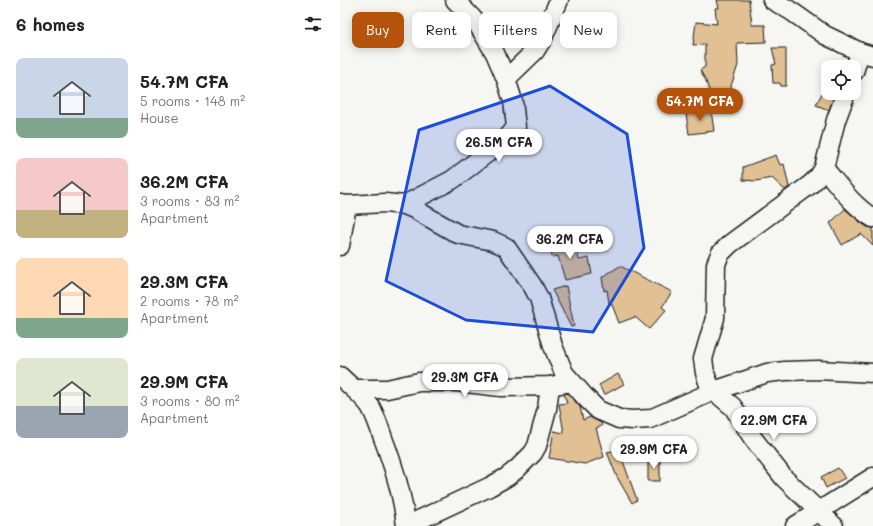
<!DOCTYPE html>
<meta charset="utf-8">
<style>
:root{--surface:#fff;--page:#f2f2f2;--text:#222;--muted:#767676;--accent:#b45309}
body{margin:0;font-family:Mali,sans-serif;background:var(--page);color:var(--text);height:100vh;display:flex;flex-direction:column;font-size:15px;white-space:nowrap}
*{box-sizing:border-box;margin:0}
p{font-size:13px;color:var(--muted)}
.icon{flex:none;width:22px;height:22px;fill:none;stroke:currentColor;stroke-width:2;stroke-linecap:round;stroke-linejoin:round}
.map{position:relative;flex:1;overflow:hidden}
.drawer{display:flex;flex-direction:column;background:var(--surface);width:340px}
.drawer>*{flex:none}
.banner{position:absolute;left:12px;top:12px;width:380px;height:36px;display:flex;gap:8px}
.buttons{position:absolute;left:481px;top:60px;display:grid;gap:8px}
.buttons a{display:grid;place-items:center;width:40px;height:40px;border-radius:8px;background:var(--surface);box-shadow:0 2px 10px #0003;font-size:20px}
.price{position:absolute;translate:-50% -34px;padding:0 9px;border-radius:14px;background:#fff;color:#222;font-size:13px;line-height:26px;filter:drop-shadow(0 1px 2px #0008)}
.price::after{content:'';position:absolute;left:50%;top:24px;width:12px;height:9px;margin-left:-6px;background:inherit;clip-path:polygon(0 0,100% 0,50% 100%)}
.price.active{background:var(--accent);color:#fff}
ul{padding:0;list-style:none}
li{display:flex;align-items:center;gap:12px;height:100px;padding:0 16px}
li span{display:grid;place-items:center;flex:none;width:112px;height:80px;border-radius:8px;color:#555}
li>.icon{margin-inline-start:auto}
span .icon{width:48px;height:48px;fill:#fffc;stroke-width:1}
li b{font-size:17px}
h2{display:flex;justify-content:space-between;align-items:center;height:48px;padding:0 16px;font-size:17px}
.tag{padding:0 14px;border-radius:8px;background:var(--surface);box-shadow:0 2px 10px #0003;font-size:14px;line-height:36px}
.tag.active{background:var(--accent);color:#fff}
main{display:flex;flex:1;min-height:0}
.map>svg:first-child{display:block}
</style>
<main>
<section class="drawer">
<h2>6 homes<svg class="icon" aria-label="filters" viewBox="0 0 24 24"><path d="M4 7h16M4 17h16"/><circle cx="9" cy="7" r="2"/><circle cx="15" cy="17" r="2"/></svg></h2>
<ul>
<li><span style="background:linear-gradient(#c9d6e8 75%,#7fa58c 0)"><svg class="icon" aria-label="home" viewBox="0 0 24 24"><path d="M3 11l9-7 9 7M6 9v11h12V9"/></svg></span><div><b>54.7M CFA</b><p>5 rooms · 148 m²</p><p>House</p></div></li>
<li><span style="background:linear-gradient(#f6c9c9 65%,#c2b280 0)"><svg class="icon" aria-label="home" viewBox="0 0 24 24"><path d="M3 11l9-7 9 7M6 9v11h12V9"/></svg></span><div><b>36.2M CFA</b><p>3 rooms · 83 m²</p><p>Apartment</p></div></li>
<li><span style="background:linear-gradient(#ffd9b3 75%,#7fa58c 0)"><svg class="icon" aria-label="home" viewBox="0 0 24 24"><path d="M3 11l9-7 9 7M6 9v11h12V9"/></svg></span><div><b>29.3M CFA</b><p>2 rooms · 78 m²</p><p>Apartment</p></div></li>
<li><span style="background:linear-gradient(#dfe7d0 60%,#9aa5b1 0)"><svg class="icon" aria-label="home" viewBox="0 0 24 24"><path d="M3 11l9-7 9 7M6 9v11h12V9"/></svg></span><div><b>29.9M CFA</b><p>3 rooms · 80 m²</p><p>Apartment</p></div></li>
</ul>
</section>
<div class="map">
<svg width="533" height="526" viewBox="0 0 533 526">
<rect width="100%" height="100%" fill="#f6f6f2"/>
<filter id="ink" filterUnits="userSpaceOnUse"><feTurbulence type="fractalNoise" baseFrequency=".025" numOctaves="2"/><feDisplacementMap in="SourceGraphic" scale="8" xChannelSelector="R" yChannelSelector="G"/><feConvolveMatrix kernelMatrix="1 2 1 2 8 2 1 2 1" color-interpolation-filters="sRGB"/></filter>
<g filter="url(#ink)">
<g fill="#e1c193" stroke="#1c1c1c">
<path d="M 377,0 L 409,0 L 412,25 L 425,25 L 426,42 L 397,43 L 398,65 L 391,86 L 392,92 L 371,97 L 366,81 L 360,70 L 365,67 L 365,44 L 353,45 L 356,22 L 377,24 L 375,8 L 379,8 Z"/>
<path d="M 432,48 L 446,48 L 446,86 L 441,86 L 440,83 L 433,83 L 432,65 L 436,64 Z"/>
<path d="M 482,93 L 488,93 L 494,96 L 489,110 L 476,105 Z"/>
<path d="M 371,110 L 374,131 L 349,134 L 346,114 Z"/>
<path d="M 436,155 L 440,165 L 444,164 L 449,187 L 445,190 L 432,178 L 416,181 L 403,180 L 403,167 Z"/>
<path d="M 505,209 L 520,222 L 527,227 L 533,228 L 533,246 L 521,234 L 502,245 L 490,223 Z"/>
<path d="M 209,241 L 236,244 L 239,260 L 249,258 L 252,274 L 225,280 L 218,256 L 212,257 Z"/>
<path d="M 280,266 L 332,292 L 322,307 L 326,310 L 309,329 L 295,317 L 279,323 L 271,302 L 269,303 L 267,290 L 264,291 L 262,277 Z"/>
<path d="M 226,286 L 234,326 L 231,327 L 212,290 Z"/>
<path d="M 278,374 L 284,384 L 264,395 L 259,385 Z"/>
<path d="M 228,393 L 240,407 L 243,420 L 250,417 L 261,423 L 262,426 L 256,428 L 264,457 L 245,464 L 209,458 L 214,431 L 224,433 L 219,404 L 227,403 L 224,394 Z"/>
<path d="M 279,450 L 297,500 L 292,503 L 277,477 L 267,452 Z"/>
<rect x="308" y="459" width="12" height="22"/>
<path d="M 498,468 L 505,478 L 486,488 L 481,477 Z"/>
</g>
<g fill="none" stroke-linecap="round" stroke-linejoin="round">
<defs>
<g id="minor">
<path d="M 432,0 L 451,11 L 485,35 L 520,52 L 533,56"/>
<path d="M 514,72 L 520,52"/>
<path d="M 166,79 L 195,51 L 203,38 L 219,0"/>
<path d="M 484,168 C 499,186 513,206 533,218"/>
<path d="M 0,204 L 7,205 L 45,203 L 64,205 L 74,209 L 118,234 L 153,241 L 166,247 L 192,285 L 199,298 L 213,346 L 224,373 L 246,398 L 258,410 L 279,419 L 293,420 L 310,419 L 374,391 L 427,373 L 445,371 L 478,370 L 533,373"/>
<path d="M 64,205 L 112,180 L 159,144 L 170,135 L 176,127 L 173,101 L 166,79 L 155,53 L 137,23 L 115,0"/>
<path d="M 0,246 L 7,205"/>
<path d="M 0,376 C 10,386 22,395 30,406 C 36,416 39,427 43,438 C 54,467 63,495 66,526"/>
<path d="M 14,389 L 47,389 L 79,382 L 117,382 L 161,387 L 210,386 L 232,382"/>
<path d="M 66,526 L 149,487 L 167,477 L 177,469 L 193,453 L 197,446 L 207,409 L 210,386"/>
<path d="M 455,526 L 533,477"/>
<path d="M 494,526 L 444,478 L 412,437 L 393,407 L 374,391 L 368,382 L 365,373 L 363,359 L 375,318 L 376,264 L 380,254 L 390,244 L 471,184 L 479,176 L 484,168 L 496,120 L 506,93"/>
</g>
</defs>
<use href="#minor" stroke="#1c1c1c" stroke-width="21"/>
<use href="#minor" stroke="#f6f6f2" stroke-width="18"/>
</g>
</g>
<path fill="#1d4ed8" fill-opacity="0.2" stroke="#1d4ed8" stroke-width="3" stroke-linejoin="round" d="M 210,86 L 287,134 L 304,248 L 253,332 L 126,320 L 46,281 L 79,130 Z"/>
</svg>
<div class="buttons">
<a><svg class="icon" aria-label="locate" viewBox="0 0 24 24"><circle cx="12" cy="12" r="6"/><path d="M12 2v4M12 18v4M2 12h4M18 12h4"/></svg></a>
</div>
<b class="price active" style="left:360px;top:122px">54.7M CFA</b>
<b class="price" style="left:159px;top:163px">26.5M CFA</b>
<b class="price" style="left:230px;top:260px">36.2M CFA</b>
<b class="price" style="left:125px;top:398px">29.3M CFA</b>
<b class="price" style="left:434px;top:441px">22.9M CFA</b>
<b class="price" style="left:314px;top:470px">29.9M CFA</b>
<div class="banner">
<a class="tag active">Buy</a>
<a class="tag">Rent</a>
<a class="tag">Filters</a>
<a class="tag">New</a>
</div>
</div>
</main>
